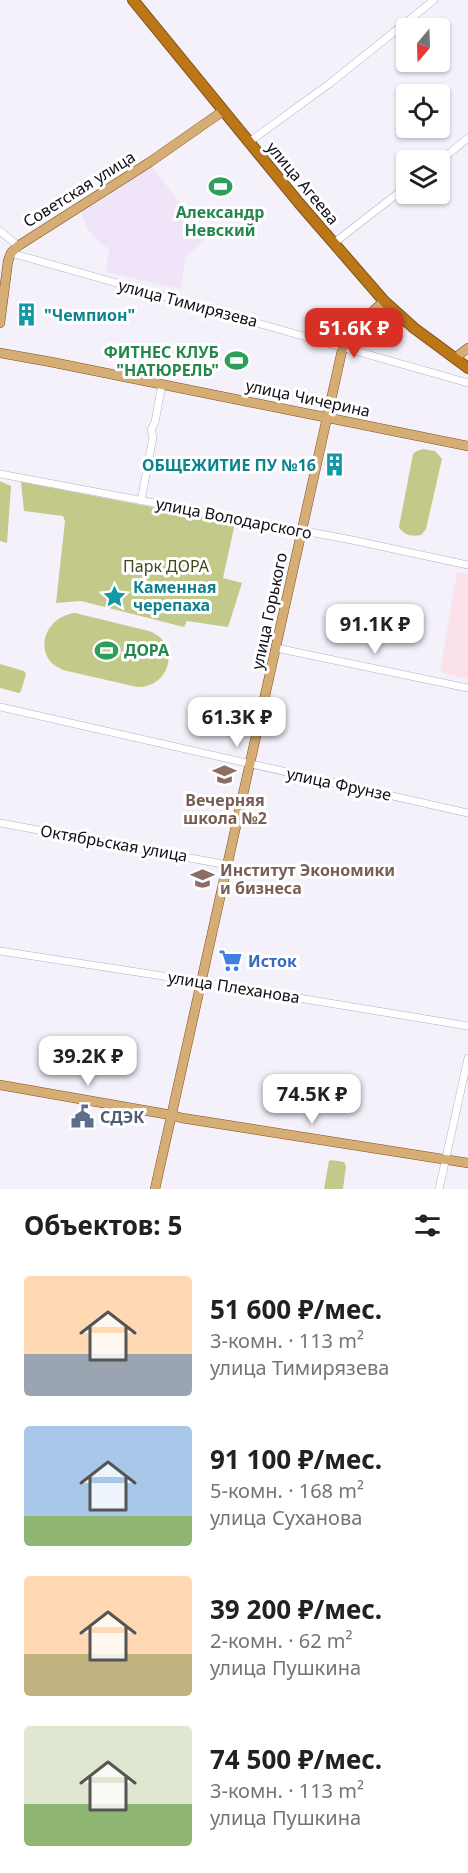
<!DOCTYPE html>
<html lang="ru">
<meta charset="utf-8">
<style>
:root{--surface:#fff;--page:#f2f2f2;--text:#202124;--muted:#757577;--accent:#d93025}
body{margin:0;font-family:"Noto Sans",sans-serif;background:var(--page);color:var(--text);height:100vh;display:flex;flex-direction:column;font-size:22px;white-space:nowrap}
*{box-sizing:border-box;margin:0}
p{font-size:20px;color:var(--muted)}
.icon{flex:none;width:33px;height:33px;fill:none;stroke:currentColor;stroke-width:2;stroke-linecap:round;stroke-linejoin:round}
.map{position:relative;height:1189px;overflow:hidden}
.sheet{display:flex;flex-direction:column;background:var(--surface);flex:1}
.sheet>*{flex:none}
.needle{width:39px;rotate:199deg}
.buttons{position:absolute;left:396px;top:18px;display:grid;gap:12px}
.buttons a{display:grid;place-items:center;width:54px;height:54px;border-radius:6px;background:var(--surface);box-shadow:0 2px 4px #0004;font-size:30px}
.price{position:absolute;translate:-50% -51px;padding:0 14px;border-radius:12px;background:#fff;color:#222;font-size:20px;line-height:39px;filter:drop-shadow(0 2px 3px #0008)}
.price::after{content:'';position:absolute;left:50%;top:36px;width:18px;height:14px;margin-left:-9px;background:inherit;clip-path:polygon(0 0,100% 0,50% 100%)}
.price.selected{background:var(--accent);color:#fff}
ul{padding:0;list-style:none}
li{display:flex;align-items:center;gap:18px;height:150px;padding:0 24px}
li span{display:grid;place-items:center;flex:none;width:168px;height:120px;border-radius:6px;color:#555}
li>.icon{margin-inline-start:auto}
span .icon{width:72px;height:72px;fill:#fffc;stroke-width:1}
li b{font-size:26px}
h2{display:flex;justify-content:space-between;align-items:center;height:72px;padding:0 24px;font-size:26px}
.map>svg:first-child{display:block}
</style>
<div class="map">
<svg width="468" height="1189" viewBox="0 0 468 1189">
<rect width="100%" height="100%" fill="#f4f1fb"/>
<path fill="#efe4f8" d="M 151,166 L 207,237 L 186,257 L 180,289 L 106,272 L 109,248 L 102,245 L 87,228 L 81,211 Z"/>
<path fill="#fae1ea" d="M 457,572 L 468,574 L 468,679 L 440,672 Z"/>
<g fill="#c3c989">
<path d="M 423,449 L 435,451 L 442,459 L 426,529 L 421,535 C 411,537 404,535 399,527 L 413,454 L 417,451 Z"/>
<path d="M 0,481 L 11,486 L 7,543 L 0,541 Z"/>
<path d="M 21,482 L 235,523 L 223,578 L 242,583 L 228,627 L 187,621 L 184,627 L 81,601 L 56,603 L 65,521 L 63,516 L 24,511 Z"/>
<path d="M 75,613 L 149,631 C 181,642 172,688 137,687 L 63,670 C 58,667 51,664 48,658 C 37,638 53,615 75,613 Z"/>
<path d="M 0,664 L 24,671 L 26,674 L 21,691 L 19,693 L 0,688 Z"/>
<path d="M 331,1160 L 344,1162 L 346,1166 L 343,1189 L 324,1189 L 329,1161 Z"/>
</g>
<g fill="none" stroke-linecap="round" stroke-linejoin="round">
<defs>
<g id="minor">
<path d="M 249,142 L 329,84 L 434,0"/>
<path d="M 440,161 L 468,138"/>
<path d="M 0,231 L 18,246"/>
<path d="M 334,243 L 406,187"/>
<path d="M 11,253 L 468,383"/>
<path d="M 0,474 L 352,540 L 468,565"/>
<path d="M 141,501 L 153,437 L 151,430 L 155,422 L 162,384"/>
<path d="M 276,648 L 468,688"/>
<path d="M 0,707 L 468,813"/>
<path d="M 0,823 L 228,865"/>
<path d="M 0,951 L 202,982 L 468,1026"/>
<path d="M 439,1189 L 468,1058"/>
</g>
<g id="major">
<path d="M 0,323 L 8,261 L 11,253 L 18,246 L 150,162 L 223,111"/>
<path d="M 0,353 L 51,362 L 468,446"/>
<path d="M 455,358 L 468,348"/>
<path d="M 0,1085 L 171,1115 L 182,1118 L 468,1163"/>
<path d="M 155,1189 L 343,346 L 360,323 L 384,301"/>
</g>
<path id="highway" d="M 133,0 L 299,203 L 384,301 L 414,328 L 468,368"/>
</defs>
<use href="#minor" stroke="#b5adc5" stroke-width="8"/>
<use href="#major" stroke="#805217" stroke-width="10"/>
<use href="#highway" stroke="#805217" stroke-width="12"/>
<use href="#minor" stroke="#fff" stroke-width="7"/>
<use href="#major" stroke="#d6ad74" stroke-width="9"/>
<use href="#highway" stroke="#bb7617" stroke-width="10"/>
</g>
<defs>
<symbol id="stadium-bare" viewBox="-9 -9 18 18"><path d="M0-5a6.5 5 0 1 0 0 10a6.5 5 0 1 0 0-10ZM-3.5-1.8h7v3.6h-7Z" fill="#2e9e5b" stroke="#fff" stroke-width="2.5" paint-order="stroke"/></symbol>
<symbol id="building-bare" viewBox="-9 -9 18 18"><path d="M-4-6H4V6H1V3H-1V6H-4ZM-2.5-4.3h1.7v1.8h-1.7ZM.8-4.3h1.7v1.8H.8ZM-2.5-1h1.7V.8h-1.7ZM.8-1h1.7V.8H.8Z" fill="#0f9aa8" stroke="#fff" stroke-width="2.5" paint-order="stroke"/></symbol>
<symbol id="sight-bare" viewBox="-9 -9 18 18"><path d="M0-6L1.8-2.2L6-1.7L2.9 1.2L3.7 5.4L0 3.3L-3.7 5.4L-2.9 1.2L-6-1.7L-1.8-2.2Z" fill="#0f9aa8" stroke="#fff" stroke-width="2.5" paint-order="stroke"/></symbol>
<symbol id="school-bare" viewBox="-9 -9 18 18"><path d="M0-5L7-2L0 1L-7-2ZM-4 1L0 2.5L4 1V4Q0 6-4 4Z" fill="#8d6e63" stroke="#fff" stroke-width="2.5" paint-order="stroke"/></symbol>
<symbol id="university-bare" viewBox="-9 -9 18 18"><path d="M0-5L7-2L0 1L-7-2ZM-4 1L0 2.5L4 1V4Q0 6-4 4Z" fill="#8d6e63" stroke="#fff" stroke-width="2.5" paint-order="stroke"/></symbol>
<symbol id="supermarket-bare" viewBox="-9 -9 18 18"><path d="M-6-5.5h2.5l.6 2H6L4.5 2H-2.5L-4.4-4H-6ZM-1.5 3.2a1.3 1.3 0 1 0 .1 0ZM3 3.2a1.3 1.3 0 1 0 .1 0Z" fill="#3f7fe0" stroke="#fff" stroke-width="2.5" paint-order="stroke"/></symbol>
<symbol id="civic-bare" viewBox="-9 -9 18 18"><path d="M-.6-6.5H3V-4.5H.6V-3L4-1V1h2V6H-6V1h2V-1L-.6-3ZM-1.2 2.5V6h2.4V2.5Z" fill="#5c6f8a" stroke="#fff" stroke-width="2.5" paint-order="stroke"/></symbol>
</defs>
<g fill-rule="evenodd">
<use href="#stadium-bare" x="204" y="170" width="33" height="33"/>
<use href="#building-bare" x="10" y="298" width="33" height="33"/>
<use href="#stadium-bare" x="220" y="344" width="33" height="33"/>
<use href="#building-bare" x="318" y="448" width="33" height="33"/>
<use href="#sight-bare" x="98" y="580" width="33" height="33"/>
<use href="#stadium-bare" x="90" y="634" width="33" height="33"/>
<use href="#school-bare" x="208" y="758" width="33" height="33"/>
<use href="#university-bare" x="186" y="862" width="33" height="33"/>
<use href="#supermarket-bare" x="214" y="944" width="33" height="33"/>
<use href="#civic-bare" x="66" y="1100" width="33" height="33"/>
</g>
<g text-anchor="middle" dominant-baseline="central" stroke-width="6" stroke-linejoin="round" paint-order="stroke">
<g font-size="16" fill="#110e17" stroke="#fff">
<text transform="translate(303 183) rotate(50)">улица Агеева</text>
<text transform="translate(79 189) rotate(-32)">Советская улица</text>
<text transform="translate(188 303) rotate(15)">улица Тимирязева</text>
<text transform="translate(308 398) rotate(12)">улица Чичерина</text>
<text transform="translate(234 518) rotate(11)">улица Володарского</text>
<text transform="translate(269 611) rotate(-78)">улица Горького</text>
<text transform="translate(339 784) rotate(12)">улица Фрунзе</text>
<text transform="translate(114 843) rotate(10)">Октябрьская улица</text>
<text transform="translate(234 987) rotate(9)">улица Плеханова</text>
</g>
<g font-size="16" font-weight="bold" fill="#27864d" stroke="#fff">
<text x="220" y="212">Александр<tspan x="220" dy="18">Невский</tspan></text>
<text x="219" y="352" text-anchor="end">ФИТНЕС КЛУБ<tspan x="219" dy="18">"НАТЮРЕЛЬ"</tspan></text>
<text x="124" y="650" text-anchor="start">ДОРА</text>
</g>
<g font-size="16" font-weight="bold" fill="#0d838f" stroke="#fff" text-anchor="start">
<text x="44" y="315">"Чемпион"</text>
<text x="316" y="465" text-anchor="end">ОБЩЕЖИТИЕ ПУ №16</text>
<text x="133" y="587">Каменная<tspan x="133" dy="18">черепаха</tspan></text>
</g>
<g font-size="16" fill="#444717" stroke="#fff">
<text x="166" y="566">Парк ДОРА</text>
</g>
<g font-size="16" font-weight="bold" fill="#785e54" stroke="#fff">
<text x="225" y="800">Вечерняя<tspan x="225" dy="18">школа №2</tspan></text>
<text x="220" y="870" text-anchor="start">Институт Экономики<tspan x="220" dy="18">и бизнеса</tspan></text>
</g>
<g font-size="16" font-weight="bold" fill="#366cbe" stroke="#fff" text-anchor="start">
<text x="248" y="961">Исток</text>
</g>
<g font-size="16" font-weight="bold" fill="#4e5e75" stroke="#fff" text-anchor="start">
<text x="100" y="1117">СДЭК</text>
</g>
</g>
</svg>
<div class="buttons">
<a><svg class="needle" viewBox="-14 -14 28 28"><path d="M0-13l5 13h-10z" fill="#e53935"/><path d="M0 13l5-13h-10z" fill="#757577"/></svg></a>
<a><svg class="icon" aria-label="locate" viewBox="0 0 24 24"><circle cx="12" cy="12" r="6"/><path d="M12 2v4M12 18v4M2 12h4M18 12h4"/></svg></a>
<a><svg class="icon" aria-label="layers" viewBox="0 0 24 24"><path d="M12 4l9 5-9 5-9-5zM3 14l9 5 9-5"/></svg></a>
</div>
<b class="price selected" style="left:354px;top:359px">51.6K ₽</b>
<b class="price" style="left:375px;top:655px">91.1K ₽</b>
<b class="price" style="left:237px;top:748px">61.3K ₽</b>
<b class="price" style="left:88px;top:1087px">39.2K ₽</b>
<b class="price" style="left:312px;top:1125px">74.5K ₽</b>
</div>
<section class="sheet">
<h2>Объектов: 5<svg class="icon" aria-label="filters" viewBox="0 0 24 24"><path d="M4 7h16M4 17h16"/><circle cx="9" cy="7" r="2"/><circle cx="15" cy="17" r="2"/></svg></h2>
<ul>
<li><span style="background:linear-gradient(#ffd9b3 65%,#9aa5b1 0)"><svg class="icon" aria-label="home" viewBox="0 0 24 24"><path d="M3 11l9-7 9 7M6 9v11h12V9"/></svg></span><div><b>51 600 ₽/мес.</b><p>3-комн. · 113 m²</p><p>улица Тимирязева</p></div></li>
<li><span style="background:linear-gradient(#a9c7e8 75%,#8fb573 0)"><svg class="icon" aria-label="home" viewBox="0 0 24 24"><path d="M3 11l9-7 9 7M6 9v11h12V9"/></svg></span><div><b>91 100 ₽/мес.</b><p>5-комн. · 168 m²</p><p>улица Суханова</p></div></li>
<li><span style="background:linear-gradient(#ffd9b3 65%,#c2b280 0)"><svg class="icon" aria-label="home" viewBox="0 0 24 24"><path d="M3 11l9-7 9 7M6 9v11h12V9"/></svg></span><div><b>39 200 ₽/мес.</b><p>2-комн. · 62 m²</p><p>улица Пушкина</p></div></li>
<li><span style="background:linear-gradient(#dfe7d0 65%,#8fb573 0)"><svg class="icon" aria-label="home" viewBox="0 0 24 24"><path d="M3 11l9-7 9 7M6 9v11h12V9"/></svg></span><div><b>74 500 ₽/мес.</b><p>3-комн. · 113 m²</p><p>улица Пушкина</p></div></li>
</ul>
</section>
